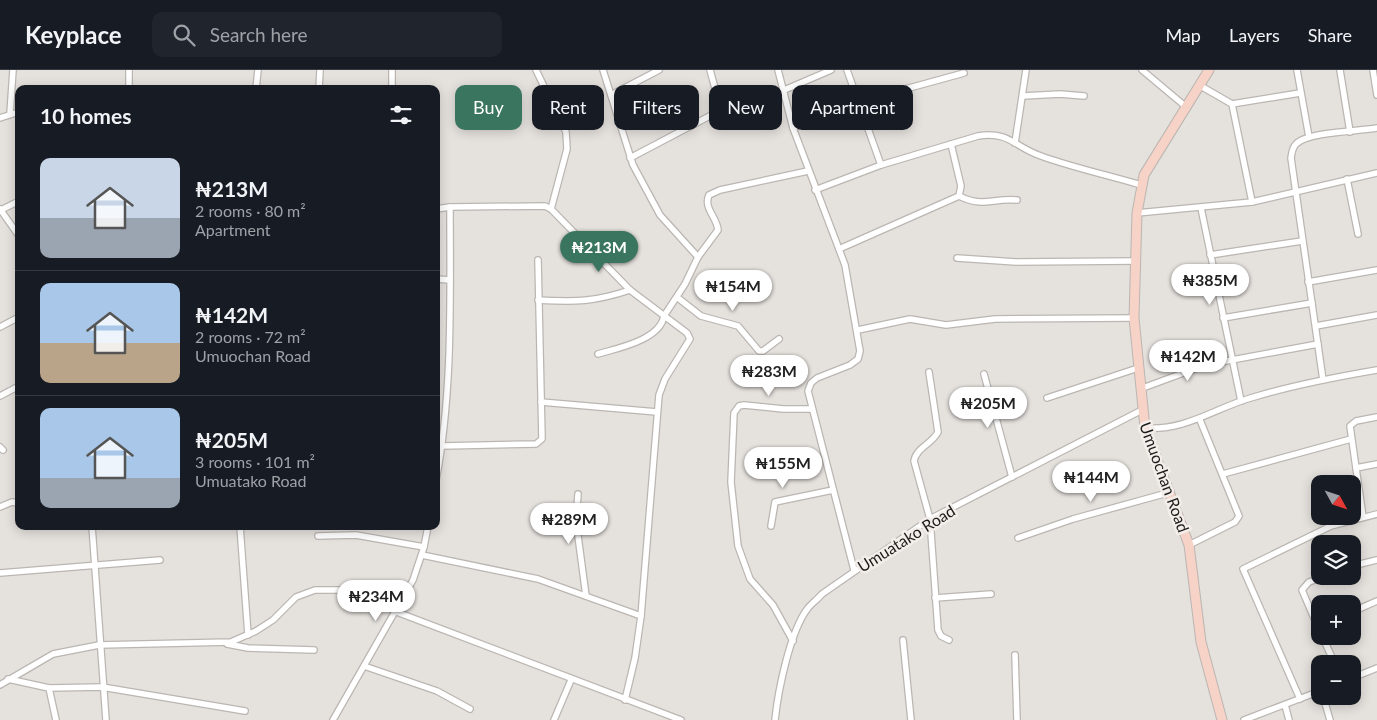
<!DOCTYPE html>
<meta charset="utf-8">
<style>
:root{--surface:#171b24;--page:#20242c;--text:#f1f3f6;--muted:#9ea1a6;--line:#363941;--accent:#39755f}
body{margin:0;font-family:Lato,sans-serif;background:var(--page);color:var(--text);height:100vh;display:flex;flex-direction:column;font-size:19px;white-space:nowrap}
*{box-sizing:border-box;margin:0}
p{font-size:16px;color:var(--muted)}
.icon{flex:none;width:28px;height:28px;fill:none;stroke:currentColor;stroke-width:2;stroke-linecap:round;stroke-linejoin:round}
.map{position:relative;flex:1;overflow:hidden}
.panel{position:absolute;left:15px;top:15px;width:425px;height:445px;display:flex;flex-direction:column;background:var(--surface);border-radius:10px;box-shadow:0 2px 12px #0003}
.panel>*{flex:none}
.top-card{position:absolute;left:455px;top:15px;width:475px;height:45px;display:flex;gap:10px}
.needle{width:32px;rotate:130deg}
.controls{position:absolute;left:1311px;top:405px;display:grid;gap:10px}
.controls a{display:grid;place-items:center;width:50px;height:50px;border-radius:10px;background:var(--surface);box-shadow:0 2px 12px #0003;font-size:25px}
.price{position:absolute;translate:-50% -42px;padding:0 11px;border-radius:18px;background:#fff;color:#222;font-size:16px;line-height:32px;filter:drop-shadow(0 1px 2px #0008)}
.price::after{content:'';position:absolute;left:50%;top:30px;width:15px;height:11px;margin-left:-8px;background:inherit;clip-path:polygon(0 0,100% 0,50% 100%)}
.price.on{background:var(--accent);color:#fff}
ul{padding:0;list-style:none}
li{display:flex;align-items:center;gap:15px;height:125px;padding:0 25px}
li+li{border-top:1px solid var(--line)}
li span{display:grid;place-items:center;flex:none;width:140px;height:100px;border-radius:10px;color:#555}
li>.icon{margin-inline-start:auto}
span .icon{width:60px;height:60px;fill:#fffc;stroke-width:1}
li b{font-size:21px}
h2{display:flex;justify-content:space-between;align-items:center;height:60px;padding:0 25px;font-size:21px}
.pill{padding:0 18px;border-radius:10px;background:var(--surface);box-shadow:0 2px 12px #0003;font-size:18px;line-height:45px}
.pill.on{background:var(--accent);color:#fff}
header{display:flex;align-items:center;gap:30px;box-sizing:border-box;height:70px;padding:0 25px;background:var(--surface);border-bottom:1px solid var(--line)}
header strong{font-size:24px}
nav{display:flex;gap:28px;margin-inline-start:auto;font-size:18px}
.search{width:350px;height:45px;background:var(--page);display:flex;align-items:center;gap:12px;box-sizing:border-box;padding:0 18px;border-radius:10px;color:var(--muted);font-size:19px}
.map>svg:first-child{display:block}
</style>
<header>
<strong>Keyplace</strong>
<div class="search"><svg class="icon" aria-label="search" viewBox="0 0 24 24"><circle cx="10" cy="10" r="6"/><path d="M15 15l6 6"/></svg>Search here</div>
<nav><a>Map</a><a>Layers</a><a>Share</a></nav>
</header>
<div class="map">
<svg width="1377" height="650" viewBox="0 0 1377 650">
<rect width="100%" height="100%" fill="#e5e1dd"/>
<g fill="none" stroke-linecap="round" stroke-linejoin="round">
<defs>
<g id="street">
<path d="M 392,0 L 392,19"/>
<path d="M 536,0 L 566,62 L 567,79 L 551,139"/>
<path d="M 603,0 L 633,95 L 660,145 L 698,187"/>
<path d="M 710,0 L 721,40"/>
<path d="M 778,0 L 793,58 L 845,195 L 860,281 L 858,289 L 850,295 L 817,308 L 811,313 L 808,321 L 854,500"/>
<path d="M 847,0 L 881,95"/>
<path d="M 1142,0 L 1185,36"/>
<path d="M 1297,0 L 1309,67"/>
<path d="M 1340,0 L 1350,62"/>
<path d="M 1373,0 L 1377,25"/>
<path d="M 1199,15 L 1232,34 L 1300,23"/>
<path d="M 129,19 L 129,0"/>
<path d="M 256,19 L 258,0"/>
<path d="M 319,19 L 320,0"/>
<path d="M 611,25 L 659,0"/>
<path d="M 1023,26 L 1060,24 L 1084,26"/>
<path d="M 1232,34 L 1252,132"/>
<path d="M 10,44 L 13,0"/>
<path d="M 0,48 L 19,42"/>
<path d="M 793,58 L 858,32 L 964,3"/>
<path d="M 1015,73 L 1026,0"/>
<path d="M 630,88 L 721,40 L 782,21 L 831,0"/>
<path d="M 1347,109 L 1358,164"/>
<path d="M 815,120 L 881,95 L 978,66 C 1010,61 1014,77 1041,86 C 1074,98 1108,105 1141,115"/>
<path d="M 959,126 C 984,138 991,128 1017,130"/>
<path d="M 1201,138 L 1241,331"/>
<path d="M 0,139 L 19,166"/>
<path d="M 436,139 L 450,137 L 545,136 L 551,139 L 630,220 L 687,263 L 690,269 L 665,309 L 659,325 L 641,546 L 635,588 L 625,630"/>
<path d="M 1,140 L 19,131"/>
<path d="M 1137,143 L 1252,132 L 1377,103"/>
<path d="M 839,179 L 959,126 L 961,116 L 951,74"/>
<path d="M 1210,185 L 1302,171"/>
<path d="M 957,188 L 1016,192 L 1135,191"/>
<path d="M 436,209 L 450,210"/>
<path d="M 1308,212 L 1377,200"/>
<path d="M 678,228 L 701,246 L 738,256 L 759,281 L 763,281 L 779,269"/>
<path d="M 538,230 C 576,232 594,232 630,220"/>
<path d="M 1223,248 L 1312,233"/>
<path d="M 1316,256 L 1377,245"/>
<path d="M 0,257 L 19,247"/>
<path d="M 858,260 L 910,249 L 946,255 L 995,249 L 1134,248"/>
<path d="M 598,284 C 618,278 660,270 664,246 L 685,214 L 698,187 L 718,160 C 717,147 703,138 709,125 L 720,120 L 808,101"/>
<path d="M 929,302 L 938,362 C 932,374 916,378 914,391 L 930,449 L 938,560 L 941,566 L 949,570"/>
<path d="M 984,304 L 1012,407"/>
<path d="M 1323,310 L 1291,88 C 1292,83 1292,78 1296,74 C 1307,62 1359,61 1377,58"/>
<path d="M 1140,319 L 1205,295 L 1318,274"/>
<path d="M 0,326 L 19,316"/>
<path d="M 1047,328 L 1138,298"/>
<path d="M 541,332 L 657,342"/>
<path d="M 1145,358 C 1187,361 1216,337 1254,327 C 1294,315 1336,307 1377,300"/>
<path d="M 442,376 L 536,374 L 542,369 L 538,190"/>
<path d="M 0,377 L 3,380"/>
<path d="M 1356,398 L 1377,394"/>
<path d="M 1223,404 L 1351,369"/>
<path d="M 436,410 C 453,321 450,227 450,137"/>
<path d="M 578,424 L 576,451 L 586,526"/>
<path d="M 0,437 L 12,432 L 19,433"/>
<path d="M 1363,447 L 1350,356 L 1356,351 L 1377,347"/>
<path d="M 92,456 L 106,650"/>
<path d="M 240,456 L 248,565"/>
<path d="M 771,456 L 775,432 L 833,420"/>
<path d="M 318,466 L 356,465 L 424,477"/>
<path d="M 1018,468 L 1073,449 L 1171,422"/>
<path d="M 1189,475 L 1235,452 L 1239,446 L 1200,350"/>
<path d="M 422,485 L 538,509 L 641,546"/>
<path d="M 1352,496 L 1377,490"/>
<path d="M 0,503 L 160,490"/>
<path d="M 935,528 L 991,524"/>
<path d="M 394,541 L 681,650"/>
<path d="M 1352,542 L 1377,531"/>
<path d="M 1320,562 L 1302,520 L 1309,512 L 1326,506"/>
<path d="M 1322,566 L 1335,594"/>
<path d="M 903,570 L 911,650"/>
<path d="M 793,571 L 773,535 L 750,509 L 738,476 L 731,412 L 734,343 L 739,336 L 744,335 L 783,339 L 811,339"/>
<path d="M 227,574 L 248,578 L 314,580"/>
<path d="M 1015,585 L 1017,650"/>
<path d="M 364,596 L 437,621 L 470,639"/>
<path d="M 1352,608 L 1377,598"/>
<path d="M 8,609 L 49,618 L 102,617 L 245,641"/>
<path d="M 0,615 L 53,584 L 99,575 L 231,572 L 256,561 L 273,550 L 296,527 L 315,520 L 340,520 L 401,530"/>
<path d="M 49,618 L 56,650"/>
<path d="M 1323,626 L 1330,650"/>
<path d="M 1300,629 L 1243,499 L 1331,456 L 1377,444"/>
<path d="M 1285,635 L 1289,650"/>
<path d="M 333,650 L 413,510 L 424,477 L 428,456"/>
<path d="M 554,650 L 571,610"/>
<path d="M 775,650 C 778,621 790,561 808,538 C 812,533 818,529 822,524 L 930,449 L 1142,340"/>
<path d="M 1244,650 L 1320,621"/>
</g>
<path id="secondary" d="M 1209,0 L 1144,105 L 1137,143 L 1134,248 L 1145,358 L 1189,475 L 1201,572 L 1222,650"/>
</defs>
<use href="#street" stroke="#bbb6b2" stroke-width="8"/>
<use href="#secondary" stroke="#bbb6b2" stroke-width="11"/>
<use href="#street" stroke="#fff" stroke-width="5.5"/>
<use href="#secondary" stroke="#f6d2c7" stroke-width="9"/>
</g>
<g text-anchor="middle" dominant-baseline="central" stroke-width="5" stroke-linejoin="round" paint-order="stroke">
<g font-size="16" fill="#1d1c1a" stroke="#f3eeea">
<text transform="translate(1165 407) rotate(70)">Umuochan Road</text>
<text transform="translate(906 468) rotate(-32)">Umuatako Road</text>
</g>
</g>
</svg>
<div class="controls">
<a><svg class="needle" viewBox="-14 -14 28 28"><path d="M0-13l5 13h-10z" fill="#e53935"/><path d="M0 13l5-13h-10z" fill="#9ea1a6"/></svg></a>
<a><svg class="icon" aria-label="layers" viewBox="0 0 24 24"><path d="M12 4l9 5-9 5-9-5zM3 14l9 5 9-5"/></svg></a>
<a>+</a>
<a>−</a>
</div>
<b class="price on" style="left:599px;top:203px">₦213M</b>
<b class="price" style="left:1210px;top:236px">₦385M</b>
<b class="price" style="left:733px;top:242px">₦154M</b>
<b class="price" style="left:1188px;top:312px">₦142M</b>
<b class="price" style="left:769px;top:327px">₦283M</b>
<b class="price" style="left:988px;top:359px">₦205M</b>
<b class="price" style="left:783px;top:419px">₦155M</b>
<b class="price" style="left:1091px;top:433px">₦144M</b>
<b class="price" style="left:569px;top:475px">₦289M</b>
<b class="price" style="left:376px;top:552px">₦234M</b>
<div class="top-card">
<a class="pill on">Buy</a>
<a class="pill">Rent</a>
<a class="pill">Filters</a>
<a class="pill">New</a>
<a class="pill">Apartment</a>
</div>
<section class="panel">
<h2>10 homes<svg class="icon" aria-label="filters" viewBox="0 0 24 24"><path d="M4 7h16M4 17h16"/><circle cx="9" cy="7" r="2"/><circle cx="15" cy="17" r="2"/></svg></h2>
<ul>
<li><span style="background:linear-gradient(#c9d6e8 60%,#9aa5b1 0)"><svg class="icon" aria-label="home" viewBox="0 0 24 24"><path d="M3 11l9-7 9 7M6 9v11h12V9"/></svg></span><div><b>₦213M</b><p>2 rooms · 80 m²</p><p>Apartment</p></div></li>
<li><span style="background:linear-gradient(#a9c7e8 60%,#b9a48a 0)"><svg class="icon" aria-label="home" viewBox="0 0 24 24"><path d="M3 11l9-7 9 7M6 9v11h12V9"/></svg></span><div><b>₦142M</b><p>2 rooms · 72 m²</p><p>Umuochan Road</p></div></li>
<li><span style="background:linear-gradient(#a9c7e8 70%,#9aa5b1 0)"><svg class="icon" aria-label="home" viewBox="0 0 24 24"><path d="M3 11l9-7 9 7M6 9v11h12V9"/></svg></span><div><b>₦205M</b><p>3 rooms · 101 m²</p><p>Umuatako Road</p></div></li>
</ul>
</section>
</div>
